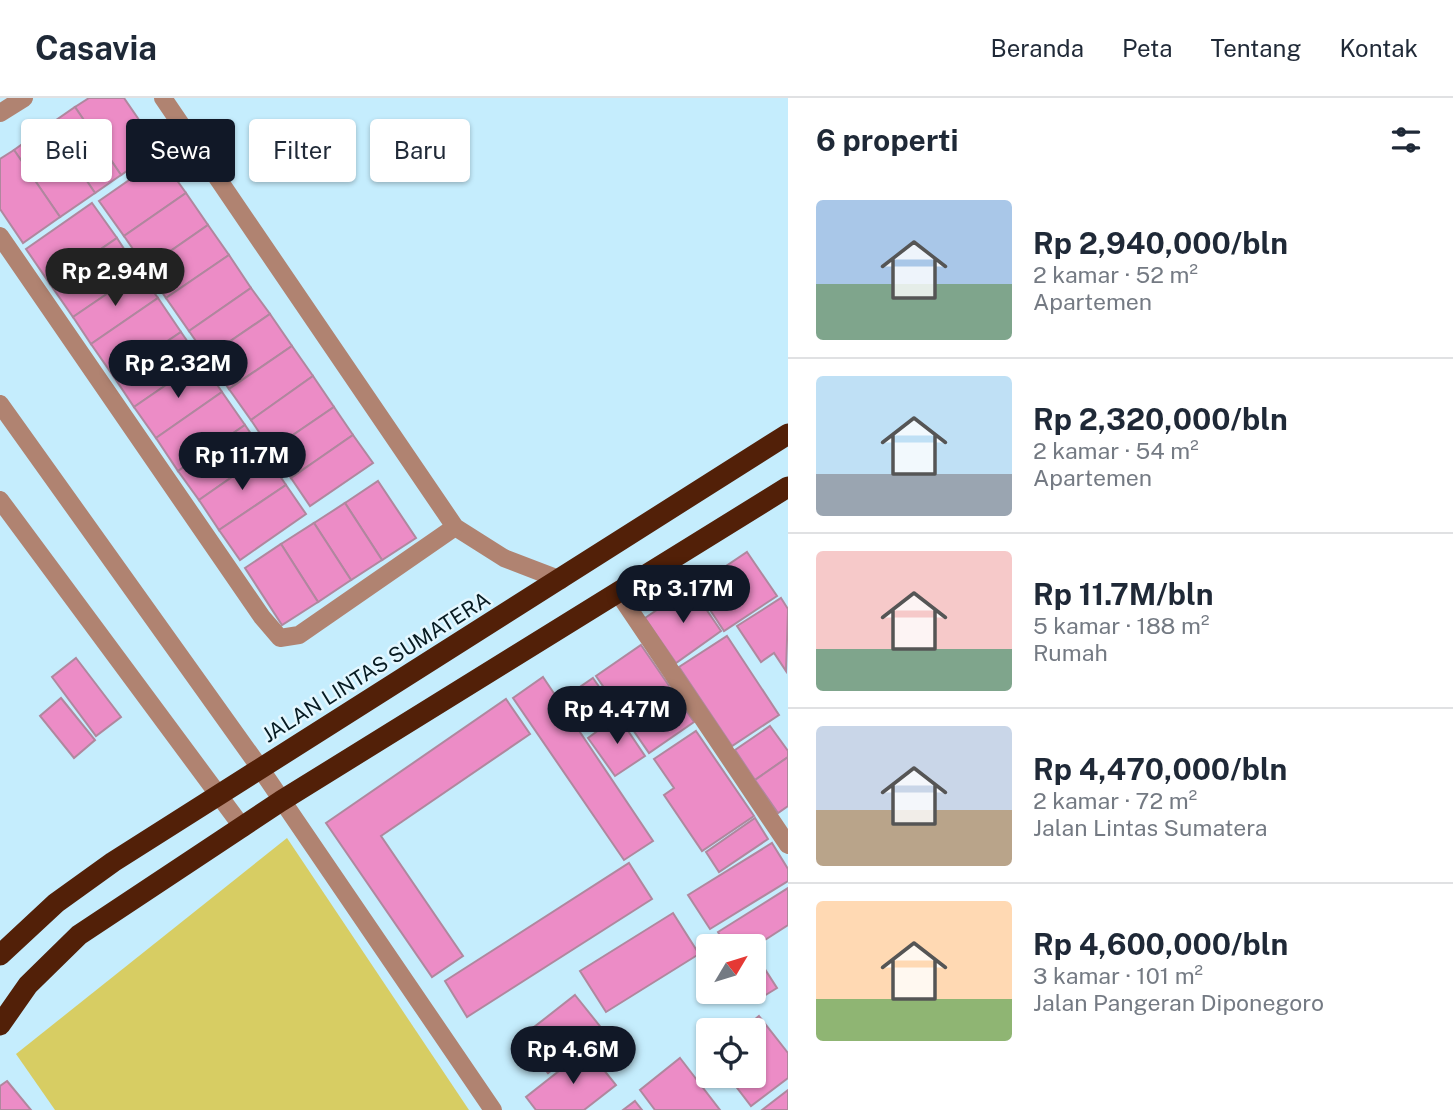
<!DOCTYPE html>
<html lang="id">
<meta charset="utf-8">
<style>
:root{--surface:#fff;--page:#f6f6f7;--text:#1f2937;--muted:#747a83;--line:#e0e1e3;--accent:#111827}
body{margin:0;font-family:"Public Sans",sans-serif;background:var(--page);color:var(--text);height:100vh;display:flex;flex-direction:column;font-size:26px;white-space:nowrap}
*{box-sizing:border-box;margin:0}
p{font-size:23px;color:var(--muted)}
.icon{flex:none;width:38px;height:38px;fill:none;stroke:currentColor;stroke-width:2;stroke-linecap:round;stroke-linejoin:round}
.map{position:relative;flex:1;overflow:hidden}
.side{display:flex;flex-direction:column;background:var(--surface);width:665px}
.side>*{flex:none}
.top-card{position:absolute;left:21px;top:21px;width:662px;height:63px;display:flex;gap:14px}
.needle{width:46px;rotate:52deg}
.controls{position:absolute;left:696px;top:836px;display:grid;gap:14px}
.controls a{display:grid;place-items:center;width:70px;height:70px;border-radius:7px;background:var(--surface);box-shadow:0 2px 5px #0004;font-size:35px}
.price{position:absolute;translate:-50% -60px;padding:0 16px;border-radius:24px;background:var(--accent);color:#fff;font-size:23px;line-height:46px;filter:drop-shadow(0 2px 4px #0008)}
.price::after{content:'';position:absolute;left:50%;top:42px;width:21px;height:16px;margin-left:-10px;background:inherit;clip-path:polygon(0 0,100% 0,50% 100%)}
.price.selected{background:#222;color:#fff}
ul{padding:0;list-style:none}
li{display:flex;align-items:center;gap:21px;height:175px;padding:0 28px}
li+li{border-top:2px solid var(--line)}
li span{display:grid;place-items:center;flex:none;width:196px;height:140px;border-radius:7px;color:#555}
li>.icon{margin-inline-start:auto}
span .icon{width:84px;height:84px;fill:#fffc;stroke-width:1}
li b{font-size:30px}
h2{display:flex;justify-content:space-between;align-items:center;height:84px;padding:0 28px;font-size:30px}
.pill{padding:0 24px;border-radius:7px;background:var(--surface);box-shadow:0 2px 5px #0004;font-size:24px;line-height:63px}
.pill.selected{background:var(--accent);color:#fff}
header{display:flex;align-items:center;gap:42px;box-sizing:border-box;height:98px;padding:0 35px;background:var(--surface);border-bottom:2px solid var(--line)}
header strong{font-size:33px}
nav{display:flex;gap:38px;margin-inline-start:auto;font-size:24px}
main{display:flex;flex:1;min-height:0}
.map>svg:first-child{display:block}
</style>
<header>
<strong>Casavia</strong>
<nav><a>Beranda</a><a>Peta</a><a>Tentang</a><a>Kontak</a></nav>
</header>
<main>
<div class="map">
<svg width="788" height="1012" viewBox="0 0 788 1012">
<rect width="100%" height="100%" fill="#c5edfd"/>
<path fill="#d7cd63" d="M 287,740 L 469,1012 L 55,1012 L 16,956 Z"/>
<g fill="#ec8cc6" stroke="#b0879e" stroke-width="2">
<path d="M 89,0 L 124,0 L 159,51 L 121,77 L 75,9 Z"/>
<path d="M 75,9 L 121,77 L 95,95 L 49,27 Z"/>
<path d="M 49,27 L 95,95 L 60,119 L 14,52 Z"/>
<path d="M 14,52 L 60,119 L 23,145 L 0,111 L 0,61 Z"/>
<path d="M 161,60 L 186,95 L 124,138 L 99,103 Z"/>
<path d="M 186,95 L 208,127 L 146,170 L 124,138 Z"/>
<path d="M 92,105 L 117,140 L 50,186 L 26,151 Z"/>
<path d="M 208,127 L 229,157 L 166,200 L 146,170 Z"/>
<path d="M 117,140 L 139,174 L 73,219 L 50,186 Z"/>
<path d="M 229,157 L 251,190 L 189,233 L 166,200 Z"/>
<path d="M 139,174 L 158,200 L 91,246 L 73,219 Z"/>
<path d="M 251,190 L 270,216 L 207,259 L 189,233 Z"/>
<path d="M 158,200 L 181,234 L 114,279 L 91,246 Z"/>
<path d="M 270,216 L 292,248 L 229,291 L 207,259 Z"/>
<path d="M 181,234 L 201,263 L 134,309 L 114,279 Z"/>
<path d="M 292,248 L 313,278 L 251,322 L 229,291 Z"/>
<path d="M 201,263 L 222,294 L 156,340 L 134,309 Z"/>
<path d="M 313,278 L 334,309 L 271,352 L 251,322 Z"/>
<path d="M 222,294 L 245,327 L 178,373 L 156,340 Z"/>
<path d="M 334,309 L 353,337 L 291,380 L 271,352 Z"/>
<path d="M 245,327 L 265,356 L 199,402 L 178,373 Z"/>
<path d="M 353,337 L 373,365 L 310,408 L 291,380 Z"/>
<path d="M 265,356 L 286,387 L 219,432 L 199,402 Z"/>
<path d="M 378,383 L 416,440 L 382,462 L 345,405 Z"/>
<path d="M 286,387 L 306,416 L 240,462 L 219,432 Z"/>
<path d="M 345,405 L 382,462 L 351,482 L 314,425 Z"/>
<path d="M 314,425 L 351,482 L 318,504 L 281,446 Z"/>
<path d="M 281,446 L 318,504 L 282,527 L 245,470 Z"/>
<path d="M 747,454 L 777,498 L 724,533 L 695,489 Z"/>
<path d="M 691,489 L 721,533 L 676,565 L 645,520 Z"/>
<path d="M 781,500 L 788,511 L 786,573 L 774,555 L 761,564 L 737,528 Z"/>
<path d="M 727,538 L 779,617 L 732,648 L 679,569 Z"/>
<path d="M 641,547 L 694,624 L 649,655 L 596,578 Z"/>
<path d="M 76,560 L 121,619 L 96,638 L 52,579 Z"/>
<path d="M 543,579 L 653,743 L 624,762 L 513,600 Z"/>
<path d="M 593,580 L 613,609 L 581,631 L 561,602 Z"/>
<path d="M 61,600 L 95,642 L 74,660 L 40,618 Z"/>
<path d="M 506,601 L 530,636 L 381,738 L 463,858 L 432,879 L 326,725 Z"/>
<path d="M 618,618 L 645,658 L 615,678 L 588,640 Z"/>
<path d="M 770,628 L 788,653 L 788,659 L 755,682 L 735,652 Z"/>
<path d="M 696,633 L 754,718 L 702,753 L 664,697 L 674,690 L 654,661 Z"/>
<path d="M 788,659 L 788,708 L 778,715 L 755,682 Z"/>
<path d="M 755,720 L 768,741 L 719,774 L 706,754 Z"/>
<path d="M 772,745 L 788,771 L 788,783 L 710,831 L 688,797 Z"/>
<path d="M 629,765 L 652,801 L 467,919 L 445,883 Z"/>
<path d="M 788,790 L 788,827 L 754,849 L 727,849 L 718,834 Z"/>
<path d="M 673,815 L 699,856 L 606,914 L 580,873 Z"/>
<path d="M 754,854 L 777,890 L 764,898 L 754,883 Z"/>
<path d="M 575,897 L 603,932 L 548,975 L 520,940 Z"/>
<path d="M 759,918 L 788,955 L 788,980 L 751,1008 L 728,978 L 754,978 L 754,933 L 740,933 Z"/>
<path d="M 587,951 L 616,987 L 584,1012 L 536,1012 L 526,999 Z"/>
<path d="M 680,960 L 720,1012 L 655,1012 L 640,992 Z"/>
<path d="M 7,983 L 31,1012 L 0,1012 L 0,988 Z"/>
<path d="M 788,992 L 788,1012 L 762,1012 Z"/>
<path d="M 635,1003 L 642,1012 L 623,1012 Z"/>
</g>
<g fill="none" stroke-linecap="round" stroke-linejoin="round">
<g stroke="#b08371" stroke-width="18">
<path d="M 163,0 L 455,429 L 504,460 L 561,482"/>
<path d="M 0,15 L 24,0"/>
<path d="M 0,138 L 262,519 L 280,540 L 299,537 L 455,429"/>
<path d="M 0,306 L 260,670 L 493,1012"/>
<path d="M 0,402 L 243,730"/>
<path d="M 619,496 L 788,747"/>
</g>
<g stroke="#522008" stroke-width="21">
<path d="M 0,857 L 56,805 L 113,764 L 788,336"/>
<path d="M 0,927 L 28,887 L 79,837 L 281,703 L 788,389"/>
</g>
</g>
<g text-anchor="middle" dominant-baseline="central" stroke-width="5" stroke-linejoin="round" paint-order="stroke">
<g font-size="21" fill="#071b22" stroke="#e3f7ff">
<text transform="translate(376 569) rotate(-32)">JALAN LINTAS SUMATERA</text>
</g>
</g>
</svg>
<div class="controls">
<a><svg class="needle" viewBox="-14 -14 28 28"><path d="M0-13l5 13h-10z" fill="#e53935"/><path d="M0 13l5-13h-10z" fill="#747a83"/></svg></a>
<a><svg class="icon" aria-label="locate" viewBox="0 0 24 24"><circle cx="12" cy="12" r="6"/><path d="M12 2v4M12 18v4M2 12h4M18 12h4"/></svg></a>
</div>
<b class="price selected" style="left:115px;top:210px">Rp 2.94M</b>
<b class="price" style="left:178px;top:302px">Rp 2.32M</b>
<b class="price" style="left:242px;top:394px">Rp 11.7M</b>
<b class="price" style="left:683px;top:527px">Rp 3.17M</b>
<b class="price" style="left:617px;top:648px">Rp 4.47M</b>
<b class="price" style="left:573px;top:988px">Rp 4.6M</b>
<div class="top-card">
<a class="pill">Beli</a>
<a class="pill selected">Sewa</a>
<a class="pill">Filter</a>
<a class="pill">Baru</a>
</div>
</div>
<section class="side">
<h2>6 properti<svg class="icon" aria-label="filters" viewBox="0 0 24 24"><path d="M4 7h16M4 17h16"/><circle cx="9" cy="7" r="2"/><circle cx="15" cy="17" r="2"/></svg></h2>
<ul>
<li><span style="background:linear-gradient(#a9c7e8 60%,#7fa58c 0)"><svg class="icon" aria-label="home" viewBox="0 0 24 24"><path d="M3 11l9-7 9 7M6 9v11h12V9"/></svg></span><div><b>Rp 2,940,000/bln</b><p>2 kamar · 52 m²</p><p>Apartemen</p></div></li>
<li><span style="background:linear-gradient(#bfe0f5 70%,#9aa5b1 0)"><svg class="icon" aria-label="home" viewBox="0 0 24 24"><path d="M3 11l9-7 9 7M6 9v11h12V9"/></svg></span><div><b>Rp 2,320,000/bln</b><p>2 kamar · 54 m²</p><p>Apartemen</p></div></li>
<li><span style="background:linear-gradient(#f6c9c9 70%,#7fa58c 0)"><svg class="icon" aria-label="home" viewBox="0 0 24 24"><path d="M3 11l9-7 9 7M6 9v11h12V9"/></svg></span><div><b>Rp 11.7M/bln</b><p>5 kamar · 188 m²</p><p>Rumah</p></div></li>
<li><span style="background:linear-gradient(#c9d6e8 60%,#b9a48a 0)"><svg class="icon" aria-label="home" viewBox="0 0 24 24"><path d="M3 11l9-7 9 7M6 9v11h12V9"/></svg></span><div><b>Rp 4,470,000/bln</b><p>2 kamar · 72 m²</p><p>Jalan Lintas Sumatera</p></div></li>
<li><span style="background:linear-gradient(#ffd9b3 70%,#8fb573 0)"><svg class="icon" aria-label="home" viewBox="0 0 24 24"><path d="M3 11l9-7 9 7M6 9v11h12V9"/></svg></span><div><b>Rp 4,600,000/bln</b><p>3 kamar · 101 m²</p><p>Jalan Pangeran Diponegoro</p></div></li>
</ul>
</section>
</main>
